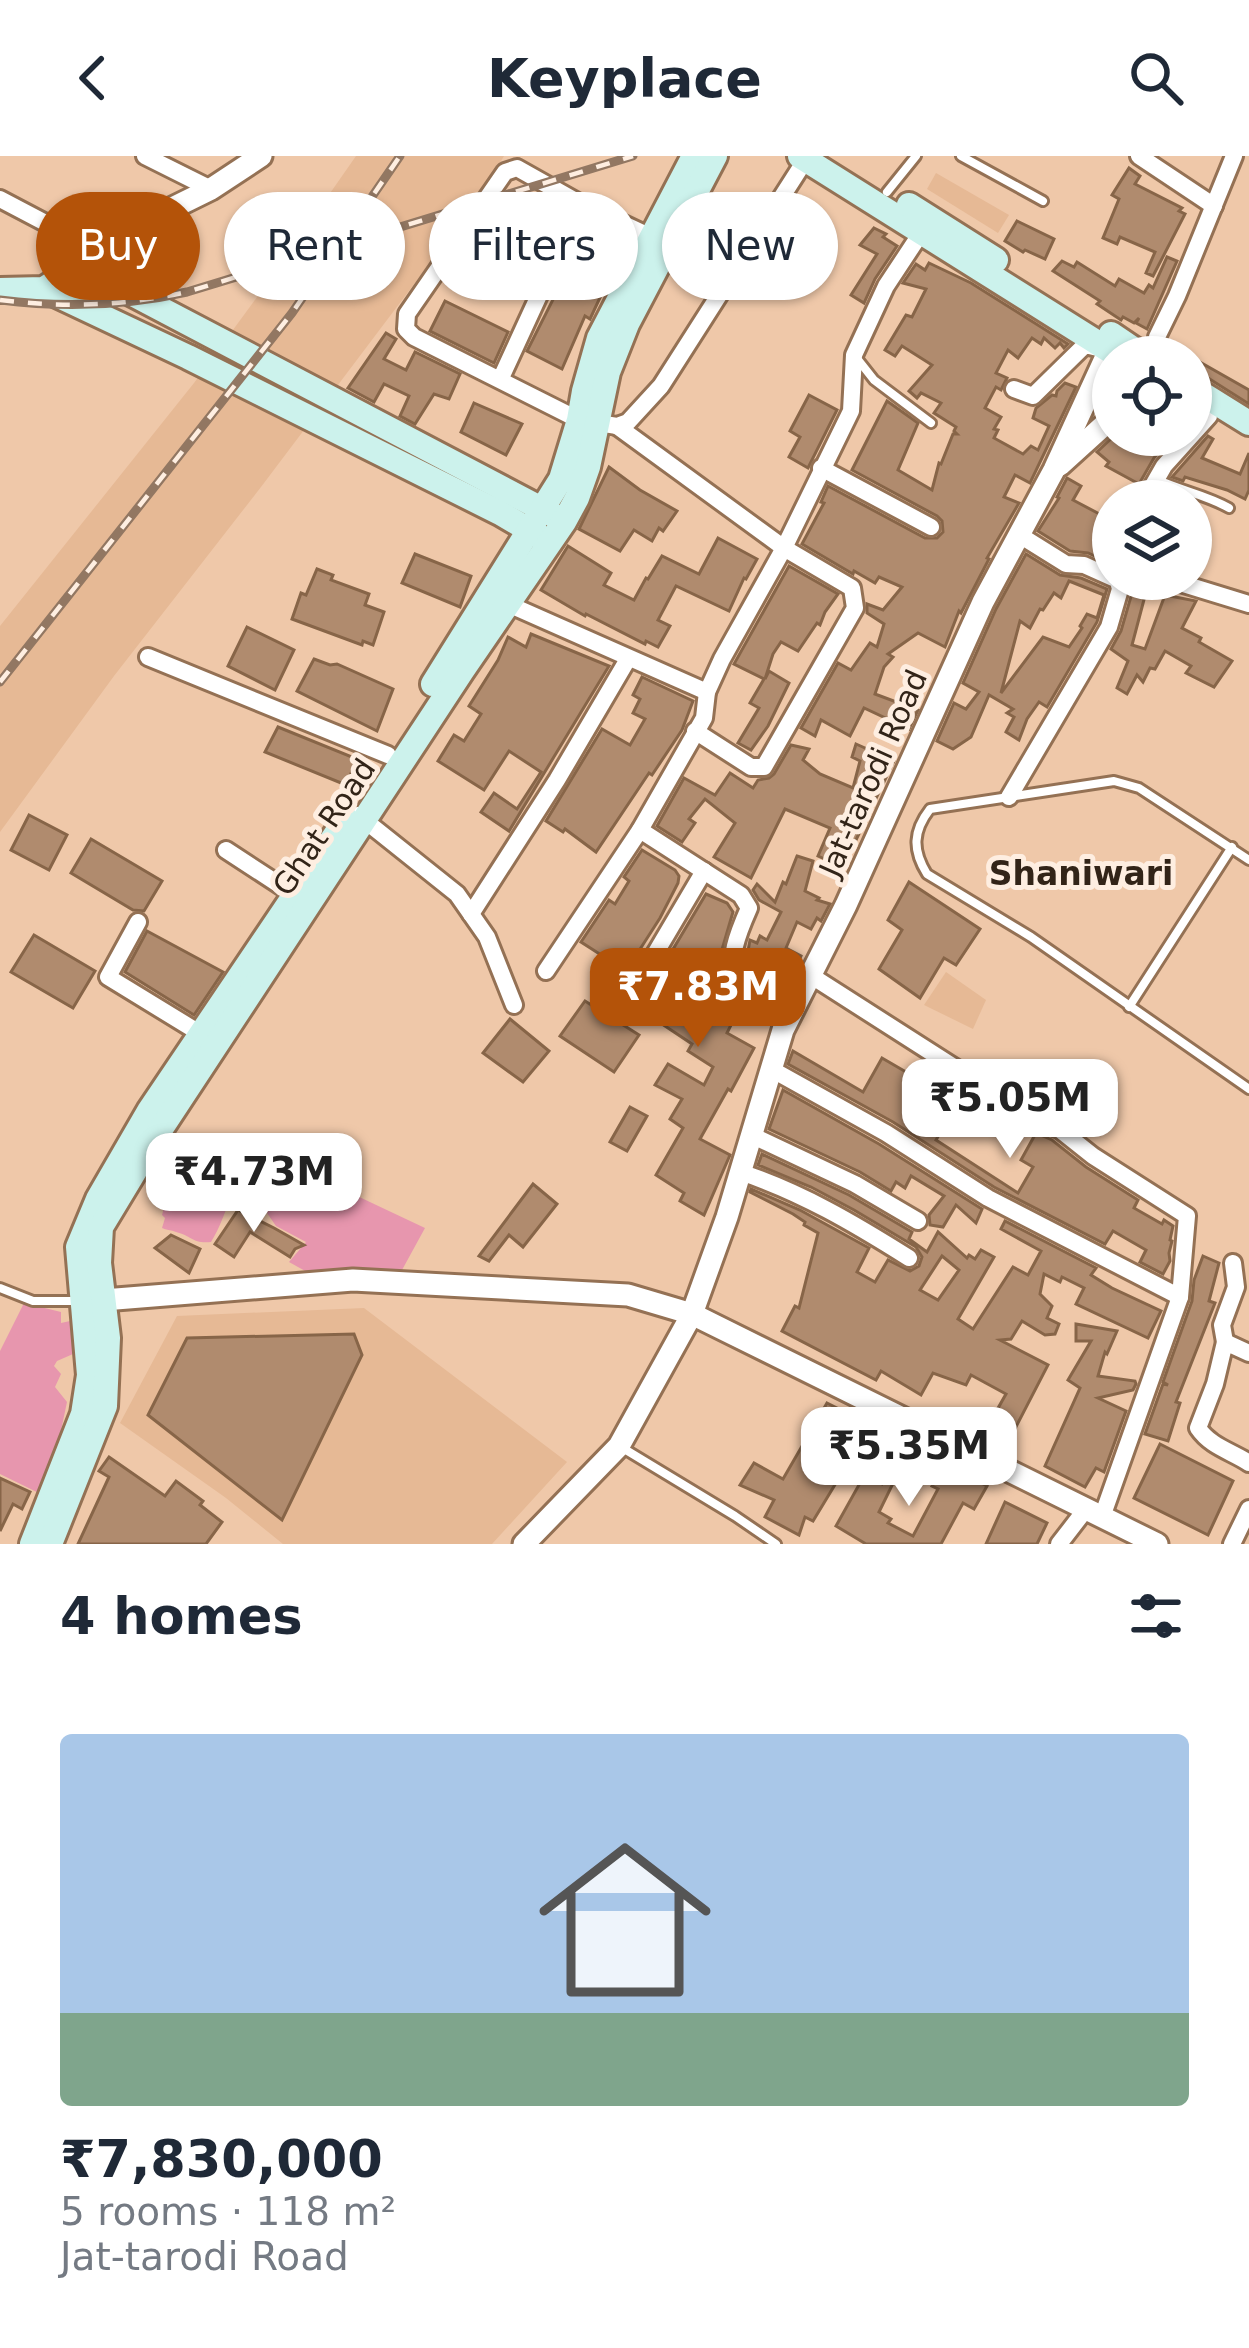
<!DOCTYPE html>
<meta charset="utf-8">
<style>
:root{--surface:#fff;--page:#f6f6f7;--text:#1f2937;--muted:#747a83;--line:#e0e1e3;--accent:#b45309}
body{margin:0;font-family:"DejaVu Sans",sans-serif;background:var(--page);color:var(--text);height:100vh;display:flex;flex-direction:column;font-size:45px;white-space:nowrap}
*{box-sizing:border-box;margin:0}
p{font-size:39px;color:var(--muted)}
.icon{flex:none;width:66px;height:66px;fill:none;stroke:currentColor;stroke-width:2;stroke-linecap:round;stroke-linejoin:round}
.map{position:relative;height:1388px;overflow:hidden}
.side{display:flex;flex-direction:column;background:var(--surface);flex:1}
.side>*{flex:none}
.hud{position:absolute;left:36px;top:36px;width:1179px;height:108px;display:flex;gap:24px}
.buttons{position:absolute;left:1092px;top:180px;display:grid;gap:24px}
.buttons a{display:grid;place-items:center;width:120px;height:120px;border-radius:50%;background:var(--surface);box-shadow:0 3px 9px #0004;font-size:60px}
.price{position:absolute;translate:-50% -102px;padding:0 27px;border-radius:24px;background:#fff;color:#222;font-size:39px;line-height:78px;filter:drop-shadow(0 3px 6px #0008)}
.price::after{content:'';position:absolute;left:50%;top:72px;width:36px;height:27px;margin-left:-18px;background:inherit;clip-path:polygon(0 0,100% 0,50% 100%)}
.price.current{background:var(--accent);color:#fff}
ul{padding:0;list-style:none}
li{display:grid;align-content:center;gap:24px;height:636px;padding:0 60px}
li+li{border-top:3px solid var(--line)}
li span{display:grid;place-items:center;height:372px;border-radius:12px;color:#555}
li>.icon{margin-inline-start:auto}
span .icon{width:216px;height:216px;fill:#fffc;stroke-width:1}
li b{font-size:51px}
h2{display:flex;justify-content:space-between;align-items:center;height:144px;padding:0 60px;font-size:51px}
.chip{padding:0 42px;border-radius:54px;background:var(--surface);box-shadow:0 3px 9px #0004;font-size:42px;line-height:108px}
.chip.current{background:var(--accent);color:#fff}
header{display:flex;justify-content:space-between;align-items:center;height:156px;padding:0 60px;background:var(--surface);font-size:54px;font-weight:600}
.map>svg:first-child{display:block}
</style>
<header><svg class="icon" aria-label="back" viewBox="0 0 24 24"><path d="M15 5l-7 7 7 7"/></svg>Keyplace<svg class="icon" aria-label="search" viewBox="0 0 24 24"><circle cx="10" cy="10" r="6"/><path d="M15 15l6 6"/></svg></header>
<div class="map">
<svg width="1249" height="1388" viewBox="0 0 1249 1388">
<rect width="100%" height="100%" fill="#efc8a9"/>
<g fill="#e6b995">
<path d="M 356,0 L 504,0 L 479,42 L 261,331 L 114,520 L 0,676 L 0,470 L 194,227 L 266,129 Z"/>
<path d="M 936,17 L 1009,59 L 998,77 L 927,33 Z"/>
<path d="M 946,816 L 986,844 L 973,873 L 924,849 Z"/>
<path d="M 364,1152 L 567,1306 L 492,1388 L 283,1388 L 226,1342 L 120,1267 L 177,1160 Z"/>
</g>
<g fill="#e796ae">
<path d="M 302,1014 L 425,1072 L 402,1114 L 307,1116 L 289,1106 L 306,1086 L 276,1070 L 267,1057 L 272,1049 L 283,1045 Z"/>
<path d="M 192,1016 L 232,1039 C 225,1055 220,1072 211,1086 C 193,1088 192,1080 176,1076 C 171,1074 166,1074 162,1072 L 165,1062 L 162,1059 C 166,1040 179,1029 192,1016 Z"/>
<path d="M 24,1147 L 61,1156 L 61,1167 L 70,1165 L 73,1198 L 57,1205 L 54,1210 L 61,1218 L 55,1231 L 67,1246 L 47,1341 L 0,1318 L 0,1195 Z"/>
</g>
<g fill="#b08b6e" stroke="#876548" stroke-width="3" fill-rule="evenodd">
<path d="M 1129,12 L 1140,20 L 1135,28 L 1182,52 L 1179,55 L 1185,58 L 1153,120 L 1146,117 L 1155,96 L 1120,81 L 1117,88 L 1103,82 L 1119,43 L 1112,39 Z"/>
<path d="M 1017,65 L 1054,83 L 1045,103 L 1025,94 L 1023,96 L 1005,85 Z"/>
<path d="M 874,72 L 886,78 L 883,81 L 897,90 L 875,123 L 864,147 L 851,139 L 877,98 L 860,89 Z"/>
<path d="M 583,84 L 619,101 L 590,163 L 585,160 L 562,213 L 527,195 Z"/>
<path d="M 1167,101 L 1177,105 L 1147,173 L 1136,167 L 1139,162 L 1134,167 L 1123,161 L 1121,164 L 1097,148 L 1100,145 L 1053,115 L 1062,105 L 1074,111 L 1077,106 L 1115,130 L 1119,123 L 1144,137 L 1149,129 L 1153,132 Z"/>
<path d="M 929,107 L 971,127 L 1068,188 L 1064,192 L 1060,187 L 1055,192 L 1044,182 L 1041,188 L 1032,182 L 1018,202 L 1008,194 L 996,217 L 1007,222 L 1001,234 L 996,231 L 985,252 L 1001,261 L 994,273 L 998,274 L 994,282 L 1023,298 L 1031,290 L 1038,294 L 1049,270 L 1033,262 L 1036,252 L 1052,239 L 1056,240 L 1057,235 L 1065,227 L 1076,231 L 1030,327 L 1015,319 L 1004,341 L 1019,347 L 987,402 L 989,403 L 961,457 L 959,455 L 945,491 L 918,477 L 888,498 L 893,501 L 884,511 L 875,538 L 918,554 L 909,573 L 864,552 L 850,580 L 821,564 L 815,580 L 801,572 L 838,507 L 851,514 L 870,487 L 877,491 L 884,468 L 867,457 L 867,448 L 883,454 L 902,431 L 879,421 L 875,427 L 854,415 L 853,418 L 802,388 L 824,347 L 821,346 L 828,330 L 925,382 L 937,382 L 943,376 L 942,365 L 937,360 L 852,314 L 887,245 L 918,267 L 898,314 L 932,334 L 939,307 L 941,308 L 953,278 L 957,278 L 954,275 L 956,271 L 934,257 L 941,247 L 921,237 L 917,242 L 909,235 L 932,209 L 902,190 L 895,200 L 885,194 L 906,159 L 912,161 L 926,133 L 903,127 L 916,108 L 925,114 Z"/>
<path d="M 445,145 L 508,176 L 494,207 L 430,175 Z"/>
<path d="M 386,177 L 396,183 L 384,203 L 406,214 L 415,196 L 460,218 L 449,243 L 434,238 L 415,268 L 400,260 L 409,240 L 384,228 L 374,246 L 348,232 Z"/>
<path d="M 1191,201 L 1249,234 L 1249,248 L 1200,217 L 1191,215 Z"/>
<path d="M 809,239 L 837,254 L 808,312 L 789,301 L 800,281 L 790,275 Z"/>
<path d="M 474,247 L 522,268 L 506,299 L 461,276 Z"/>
<path d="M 1115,279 L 1127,279 L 1123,283 L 1144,297 L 1146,295 L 1149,297 L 1161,279 L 1175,279 L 1154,302 L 1139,328 L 1106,310 L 1109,306 L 1097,296 Z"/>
<path d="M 1208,280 L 1213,283 L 1202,302 L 1240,318 L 1249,297 L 1249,334 L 1245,343 L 1227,334 L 1185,321 L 1183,325 L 1172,321 Z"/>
<path d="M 609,311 L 640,334 L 677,355 L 663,375 L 659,372 L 652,385 L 634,374 L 620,395 L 579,373 Z"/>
<path d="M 1067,322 L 1081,330 L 1073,344 L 1107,362 L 1100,375 L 1103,377 L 1101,382 L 1113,386 L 1112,408 L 1088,397 L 1070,395 L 1038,375 L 1059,342 L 1057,341 Z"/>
<path d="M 718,382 L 757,403 L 746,423 L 744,422 L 729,455 L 676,430 L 658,464 L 670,470 L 658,491 L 646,485 L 645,488 L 586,458 L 585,460 L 541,434 L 568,390 L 611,417 L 604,429 L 634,444 L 646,422 L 648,423 L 662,400 L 699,418 Z"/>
<path d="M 415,398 L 471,420 L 460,451 L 402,427 Z"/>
<path d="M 1026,398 L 1060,419 L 1081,422 L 1107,433 L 1097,466 L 1047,551 L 1039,546 L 1027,563 L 1019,584 L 1006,576 L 1014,561 L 1007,557 L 1013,553 L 989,539 L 971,581 L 953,593 L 937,585 L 954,547 L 966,553 L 979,536 L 963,527 L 996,453 ZM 1069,425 L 1104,439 L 1097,462 L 1087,458 L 1080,470 L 1082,472 L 1069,491 L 1043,481 L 1001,537 L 1020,465 L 1030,472 L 1040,453 L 1043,454 L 1054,437 L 1061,442 Z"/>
<path d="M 789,410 L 838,438 L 825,456 L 820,469 L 817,467 L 798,495 L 781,486 L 773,498 L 765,523 L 769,515 L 789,527 L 768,570 L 751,594 L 738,587 L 759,552 L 750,547 L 764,523 L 734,508 Z"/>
<path d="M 317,413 L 333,419 L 331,424 L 369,438 L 365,449 L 384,456 L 373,489 L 363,485 L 362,489 L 292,463 L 301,437 L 306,439 Z"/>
<path d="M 1131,423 L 1135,423 L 1139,431 L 1146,436 L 1132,489 L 1145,493 L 1165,439 L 1196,445 L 1182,472 L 1201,482 L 1199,486 L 1232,505 L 1214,531 L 1186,517 L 1191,510 L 1165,495 L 1155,513 L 1150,512 L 1143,526 L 1137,519 L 1127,538 L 1117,532 L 1128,505 L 1111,493 L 1121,475 L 1132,437 Z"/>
<path d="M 247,471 L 294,494 L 275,534 L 228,510 Z"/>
<path d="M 531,478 L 609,510 L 509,675 L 481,656 L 494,637 L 517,653 L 541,616 L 509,595 L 484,634 L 438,605 L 454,579 L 464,585 L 481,558 L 469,550 L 498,504 L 508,481 L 526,491 Z"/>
<path d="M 314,503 L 330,509 L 337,508 L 393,533 L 377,575 L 297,535 Z"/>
<path d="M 642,521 L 693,545 L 682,574 L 652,619 L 649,617 L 596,696 L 565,673 L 563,676 L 546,665 L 602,573 L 630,589 L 645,563 L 633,557 L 640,543 L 633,539 Z"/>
<path d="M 278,571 L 357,603 L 346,629 L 265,596 Z"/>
<path d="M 856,588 L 894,605 L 843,711 L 818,700 L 830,672 L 785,653 L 751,722 L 714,701 L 735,667 L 705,643 L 689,663 L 695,667 L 682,686 L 657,670 L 684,622 L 715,639 L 730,617 L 753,632 L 758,624 L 769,622 L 774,618 L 791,589 L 809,593 L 803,604 L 820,618 L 853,632 L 860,605 L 852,601 Z"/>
<path d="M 29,659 L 67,679 L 49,714 L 11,694 Z"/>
<path d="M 91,683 L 162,725 L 144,755 L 133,754 L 71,717 Z"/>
<path d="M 642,694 L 675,714 L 679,720 L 678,727 L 660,762 L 626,815 L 581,786 L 609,744 L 615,748 L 629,725 L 624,721 Z"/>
<path d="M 797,700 L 813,705 L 805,735 L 819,742 L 817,744 L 830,748 L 821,765 L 817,762 L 811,773 L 797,766 L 786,792 L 801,800 L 782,843 L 762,829 L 748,813 L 746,806 L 750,784 L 757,787 L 760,780 L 767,784 L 781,756 L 759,744 L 753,734 L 757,728 L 775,746 L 783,726 L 786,728 Z"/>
<path d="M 909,726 L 980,773 L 956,809 L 944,802 L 920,842 L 879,813 L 902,774 L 888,764 Z"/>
<path d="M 706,738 L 727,747 L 733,756 L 721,797 L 709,815 L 721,822 L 717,830 L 719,837 L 716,844 L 737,857 L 727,877 L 754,892 L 731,935 L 728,933 L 700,983 L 730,999 L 704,1059 L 680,1045 L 684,1037 L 656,1019 L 683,972 L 670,963 L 682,943 L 655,929 L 668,908 L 704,929 L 713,911 L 688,895 L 692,888 L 638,852 L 667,812 L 663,810 Z"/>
<path d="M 147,775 L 223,816 L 194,859 L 125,816 Z"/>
<path d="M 34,779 L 95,815 L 73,852 L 11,816 Z"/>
<path d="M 585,845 L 639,879 L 614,916 L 560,880 Z"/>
<path d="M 510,863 L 549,895 L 523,926 L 483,897 Z"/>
<path d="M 793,895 L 863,936 L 882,902 L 925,927 L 930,918 L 963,939 L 936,984 L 1018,1037 L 1033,1011 L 1021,1004 L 1036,977 L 1052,984 L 1086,1011 L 1138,1044 L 1134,1052 L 1162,1068 L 1164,1064 L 1173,1070 L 1170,1084 L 1172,1085 L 1169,1097 L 1170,1105 L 1163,1118 L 1140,1106 L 1146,1094 L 1113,1075 L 1105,1088 L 994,1031 L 893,966 L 788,908 Z"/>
<path d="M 783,934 L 879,988 L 982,1053 L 976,1067 L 956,1049 L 943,1071 L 930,1069 L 929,1059 L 944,1040 L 911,1020 L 905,1032 L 896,1026 L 891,1035 L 860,1016 L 769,973 Z"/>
<path d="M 630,951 L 647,960 L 627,995 L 610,986 Z"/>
<path d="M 762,998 L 849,1039 L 912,1076 L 909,1083 L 927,1096 L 938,1076 L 967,1102 L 969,1099 L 975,1103 L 981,1094 L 994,1101 L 958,1163 L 973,1173 L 1013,1111 L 1028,1119 L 1041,1095 L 1001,1073 L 1005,1065 L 1096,1112 L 1091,1119 L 1112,1132 L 1161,1155 L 1148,1182 L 1076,1148 L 1084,1132 L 1062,1121 L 1060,1126 L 1044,1118 L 1040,1138 L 1052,1150 L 1047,1162 L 1059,1168 L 1055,1178 L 1045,1179 L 1022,1165 L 1011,1183 L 1000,1184 L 1048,1209 L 1004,1294 L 981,1282 L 1006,1238 L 971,1219 L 966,1229 L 933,1217 L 921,1239 L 881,1215 L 876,1224 L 782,1175 L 795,1150 L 799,1152 L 818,1077 L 804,1069 L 805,1066 L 793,1058 L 750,1036 L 751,1033 L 800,1054 L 869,1092 L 857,1116 L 875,1126 L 888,1104 L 910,1115 L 919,1110 L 922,1101 L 916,1091 L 854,1054 L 811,1031 L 758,1009 ZM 942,1100 L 959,1114 L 938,1144 L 920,1134 Z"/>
<path d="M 533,1028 L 557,1048 L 523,1091 L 509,1079 L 489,1105 L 479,1100 Z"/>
<path d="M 238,1054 L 274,1072 L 304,1089 L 295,1093 L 290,1101 L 250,1076 L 234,1101 L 215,1088 Z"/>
<path d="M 171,1079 L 200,1093 L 189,1117 L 155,1092 Z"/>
<path d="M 1203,1100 L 1219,1107 L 1209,1145 L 1215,1147 L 1176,1246 L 1180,1247 L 1168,1285 L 1145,1278 L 1163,1228 L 1168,1229 L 1163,1226 L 1192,1145 L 1194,1124 Z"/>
<path d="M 1076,1168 L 1117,1175 L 1107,1198 L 1105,1196 L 1098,1220 L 1135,1225 L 1136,1228 L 1133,1234 L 1098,1242 L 1126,1255 L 1104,1316 L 1096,1312 L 1085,1331 L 1045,1310 L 1080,1232 L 1068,1224 L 1091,1185 L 1076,1185 Z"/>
<path d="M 354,1178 L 362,1199 L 282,1364 L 148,1259 L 187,1182 Z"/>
<path d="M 827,1247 L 871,1269 L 813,1365 L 805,1361 L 799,1379 L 765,1361 L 774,1344 L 740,1329 L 754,1307 L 783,1323 Z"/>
<path d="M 1160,1288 L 1233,1325 L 1208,1379 L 1134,1342 Z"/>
<path d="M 109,1301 L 165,1340 L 176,1325 L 203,1345 L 200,1349 L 222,1366 L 206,1388 L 78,1388 L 109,1321 L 99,1315 Z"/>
<path d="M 894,1305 L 902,1309 L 879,1356 L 891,1363 L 888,1367 L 913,1380 L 938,1333 L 932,1330 L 944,1308 L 987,1330 L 974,1353 L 963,1347 L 941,1388 L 866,1388 L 836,1370 L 865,1318 L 882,1328 Z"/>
<path d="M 0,1322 L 30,1336 L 22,1353 L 13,1348 L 0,1375 Z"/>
<path d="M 1005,1346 L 1047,1367 L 1037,1388 L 986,1388 Z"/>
</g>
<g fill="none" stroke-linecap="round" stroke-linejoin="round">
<defs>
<g id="service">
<path d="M 961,0 L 1043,45"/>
<path d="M 887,36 L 916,0"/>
<path d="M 859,205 L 874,224 L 931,267"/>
<path d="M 1158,324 C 1182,335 1206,339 1229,352"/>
<path d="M 1249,704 L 1139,632 L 1114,625 L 930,653 C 913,675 912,694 927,718 L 1031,781 L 1249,933"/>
<path d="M 1129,851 L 1232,691"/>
<path d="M 0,1132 L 33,1145 L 77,1145"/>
<path d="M 621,1291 L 735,1360 L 776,1388"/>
</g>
<g id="minor">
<path d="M 145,0 L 211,33"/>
<path d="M 1139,0 L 1214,50"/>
<path d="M 0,43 L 97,94"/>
<path d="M 581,48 L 651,81"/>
<path d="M 1155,201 L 1157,181 L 1177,140 L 1234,0"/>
<path d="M 500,224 L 581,48 L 517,12 L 505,16 L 407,158 L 406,173 L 414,181 L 579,264 L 617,270 L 628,266 L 661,230 L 806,3"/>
<path d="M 1014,233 L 1033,240 L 1085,189 L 1102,193"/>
<path d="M 617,270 L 784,392 L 852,432 L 855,452 L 764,611 L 751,611 L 695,575"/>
<path d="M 821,312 L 931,371"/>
<path d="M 1144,345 L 1164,310 L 1209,260"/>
<path d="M 1018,378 L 1066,408 L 1084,409 L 1113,422"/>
<path d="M 1148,423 L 1155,426 L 1177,426 L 1249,448"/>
<path d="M 508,448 L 707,536"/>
<path d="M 148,501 L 388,599"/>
<path d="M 1009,641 L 1109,471 L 1120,433 L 1118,425"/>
<path d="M 358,659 L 457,738 L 487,781 L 514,849"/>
<path d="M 640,674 L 741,739 L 749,752 C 719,820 731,823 788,863"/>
<path d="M 226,694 L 301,743"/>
<path d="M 471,758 L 557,624 L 628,503"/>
<path d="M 138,766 L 108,821 L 206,881"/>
<path d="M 546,815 L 640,674 L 704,562 L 707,536 L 722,503 L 784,392 L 851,255 L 854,199 L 886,130 L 921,77"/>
<path d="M 810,819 L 1035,963 L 1059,973 L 1093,1000 L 1187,1060 L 1180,1141 L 1102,1361"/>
<path d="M 626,847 L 704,715"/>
<path d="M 771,913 L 886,977 L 988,1042 L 1180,1141"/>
<path d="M 751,979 L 855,1028 L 918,1065"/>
<path d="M 740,1016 C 801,1036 855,1068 909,1102"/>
<path d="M 1225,1186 L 1222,1169 L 1236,1131 L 1233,1107"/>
<path d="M 1249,1197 L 1225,1186 L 1215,1228 L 1198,1272 C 1211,1291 1231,1295 1249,1307"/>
<path d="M 1059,1388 L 1086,1353"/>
<path d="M 1232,1388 L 1249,1353"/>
</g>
<g id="tertiary">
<path d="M 65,119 L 97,94 L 140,68 L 211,33 L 261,0"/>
<path d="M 121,132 L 121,80"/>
<path d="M 1060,309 L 1113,261"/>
<path d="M 91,1145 L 353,1124 L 628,1139 L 692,1158 L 1157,1388"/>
<path d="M 524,1388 L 619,1290 L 692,1158 L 727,1061 L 783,874 L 846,749 L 983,446 L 1054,314 L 1115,181"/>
</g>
<g id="secondary">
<path d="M 800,0 L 1120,201"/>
<path d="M 909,49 L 996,104"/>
<path d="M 44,133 L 188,201 L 500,357 L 541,381"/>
<path d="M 0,134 L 44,133 L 65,119 L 121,132 L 557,361"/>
<path d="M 1111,178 L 1145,201"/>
<path d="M 1191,231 L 1249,267"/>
<path d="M 433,528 L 561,323 L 579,264 L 584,235 L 599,182 L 694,0"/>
<path d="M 32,1388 L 83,1258 L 89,1219 L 78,1091 L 98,1043 L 149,955 L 346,663"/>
<path d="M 50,1388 L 105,1250 L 108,1182 L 99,1107 L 101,1071 L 153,985 L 462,515 L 564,366 L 577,342 L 588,311 L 608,216 L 627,168 L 715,0"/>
</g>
</defs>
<use href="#service" stroke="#947154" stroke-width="14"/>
<use href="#minor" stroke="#947154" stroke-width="22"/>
<use href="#tertiary" stroke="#947154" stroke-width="27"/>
<use href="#secondary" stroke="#947154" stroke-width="30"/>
<use href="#service" stroke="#fff" stroke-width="8"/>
<use href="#minor" stroke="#fff" stroke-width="16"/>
<use href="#tertiary" stroke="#fff" stroke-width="21"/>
<use href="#secondary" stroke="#ccf2ec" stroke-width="24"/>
<defs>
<g id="rail">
<path d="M 0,144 C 64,152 124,150 187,136 L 633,0"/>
<path d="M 0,526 L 292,157 L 400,0"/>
</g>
</defs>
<use href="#rail" stroke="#927762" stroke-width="9"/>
<use href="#rail" stroke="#feeee1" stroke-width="4.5" stroke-dasharray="14" stroke-linecap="butt"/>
</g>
<g text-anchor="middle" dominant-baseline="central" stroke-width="10" stroke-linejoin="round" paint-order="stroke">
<g font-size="30" fill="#322418" stroke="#feeee1">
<text transform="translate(873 617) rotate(-66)">Jat-tarodi Road</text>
<text transform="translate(324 671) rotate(-56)">Ghat Road</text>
</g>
<g font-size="33" font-weight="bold" fill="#322418" stroke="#feeee1">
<text x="1081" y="717">Shaniwari</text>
</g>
</g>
</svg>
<div class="buttons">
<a><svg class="icon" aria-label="locate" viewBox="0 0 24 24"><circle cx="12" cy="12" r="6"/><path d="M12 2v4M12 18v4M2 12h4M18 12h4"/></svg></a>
<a><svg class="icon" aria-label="layers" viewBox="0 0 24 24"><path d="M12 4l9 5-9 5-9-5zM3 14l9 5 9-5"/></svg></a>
</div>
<b class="price current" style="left:698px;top:894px">₹7.83M</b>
<b class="price" style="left:1010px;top:1005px">₹5.05M</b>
<b class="price" style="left:254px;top:1079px">₹4.73M</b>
<b class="price" style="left:909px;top:1353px">₹5.35M</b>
<div class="hud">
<a class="chip current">Buy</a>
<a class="chip">Rent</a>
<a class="chip">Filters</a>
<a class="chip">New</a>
</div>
</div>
<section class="side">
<h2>4 homes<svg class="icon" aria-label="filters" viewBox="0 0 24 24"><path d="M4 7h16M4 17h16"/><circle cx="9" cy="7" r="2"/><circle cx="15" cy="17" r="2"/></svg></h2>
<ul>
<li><span style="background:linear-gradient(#a9c7e8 75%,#7fa58c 0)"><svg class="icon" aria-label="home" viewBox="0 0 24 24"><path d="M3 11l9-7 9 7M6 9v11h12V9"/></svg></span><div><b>₹7,830,000</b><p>5 rooms · 118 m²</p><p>Jat-tarodi Road</p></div></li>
</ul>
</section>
